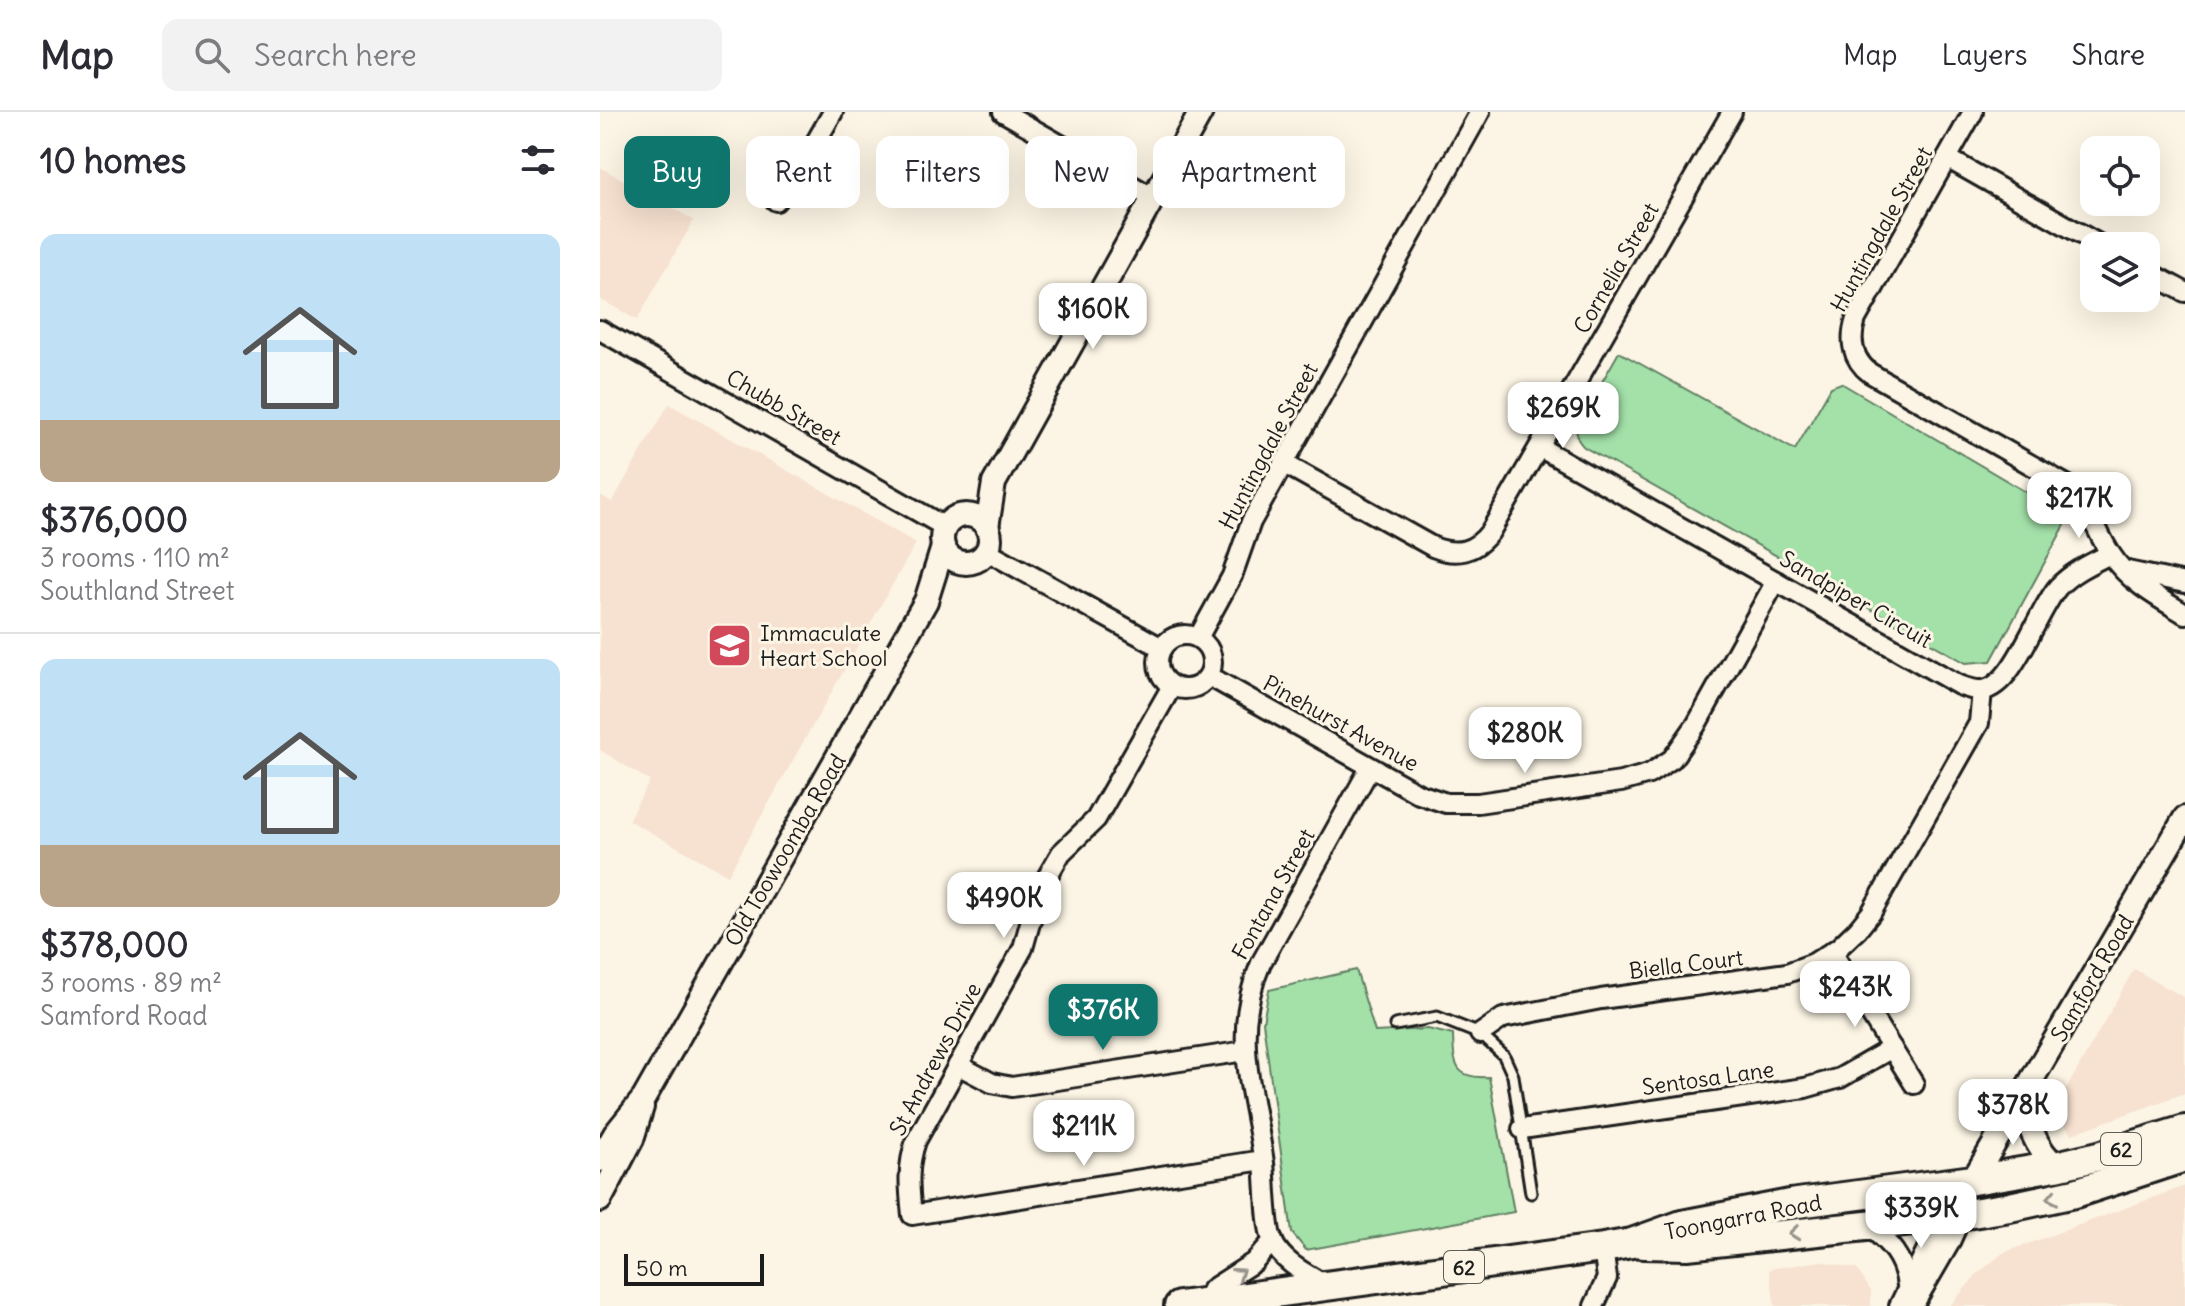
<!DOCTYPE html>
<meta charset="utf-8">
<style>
:root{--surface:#fff;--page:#f2f2f3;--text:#2b2b33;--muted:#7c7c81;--line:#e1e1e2;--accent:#0f766e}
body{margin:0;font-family:Delius,sans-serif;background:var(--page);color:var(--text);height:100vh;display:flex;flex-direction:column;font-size:30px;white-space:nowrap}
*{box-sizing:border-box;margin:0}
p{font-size:26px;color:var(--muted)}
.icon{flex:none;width:44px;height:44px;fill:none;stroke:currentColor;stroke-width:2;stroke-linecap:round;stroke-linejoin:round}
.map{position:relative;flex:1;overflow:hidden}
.side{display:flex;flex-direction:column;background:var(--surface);width:600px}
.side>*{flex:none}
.banner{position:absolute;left:24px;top:24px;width:760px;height:72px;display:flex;gap:16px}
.fabs{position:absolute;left:1480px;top:24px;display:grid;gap:16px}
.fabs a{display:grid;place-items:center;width:80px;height:80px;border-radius:16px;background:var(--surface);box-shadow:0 8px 32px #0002;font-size:40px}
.scale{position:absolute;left:24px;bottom:20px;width:140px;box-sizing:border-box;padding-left:8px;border:4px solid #1c1c1c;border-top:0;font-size:22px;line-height:28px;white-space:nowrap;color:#1c1c1c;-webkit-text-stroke:6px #fcf5e5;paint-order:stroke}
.price{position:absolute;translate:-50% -68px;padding:0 18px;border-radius:16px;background:#fff;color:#222;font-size:26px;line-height:52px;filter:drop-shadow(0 2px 4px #0008)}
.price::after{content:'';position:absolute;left:50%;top:48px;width:24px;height:18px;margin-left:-12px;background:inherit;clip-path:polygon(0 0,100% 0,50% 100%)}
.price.current{background:var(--accent);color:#fff}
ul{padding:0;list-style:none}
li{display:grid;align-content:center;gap:16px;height:424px;padding:0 40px}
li+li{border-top:2px solid var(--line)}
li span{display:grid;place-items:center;height:248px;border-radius:16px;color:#555}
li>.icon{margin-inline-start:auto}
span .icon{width:144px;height:144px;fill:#fffc;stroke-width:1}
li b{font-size:34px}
h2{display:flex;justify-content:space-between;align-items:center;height:96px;padding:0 40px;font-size:34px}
.chip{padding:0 28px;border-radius:16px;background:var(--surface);box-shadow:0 8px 32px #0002;font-size:28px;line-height:72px}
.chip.current{background:var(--accent);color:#fff}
header{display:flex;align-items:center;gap:48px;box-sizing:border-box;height:112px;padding:0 40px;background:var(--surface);border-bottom:2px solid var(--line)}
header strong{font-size:38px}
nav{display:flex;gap:44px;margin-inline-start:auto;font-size:28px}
.search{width:560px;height:72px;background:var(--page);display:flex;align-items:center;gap:20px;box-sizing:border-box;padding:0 28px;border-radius:16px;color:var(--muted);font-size:30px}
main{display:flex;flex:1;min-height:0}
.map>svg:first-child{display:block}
</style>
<header>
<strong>Map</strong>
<div class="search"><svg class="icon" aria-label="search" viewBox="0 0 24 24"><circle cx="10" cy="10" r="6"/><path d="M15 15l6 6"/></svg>Search here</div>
<nav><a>Map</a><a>Layers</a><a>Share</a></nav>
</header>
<main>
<section class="side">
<h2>10 homes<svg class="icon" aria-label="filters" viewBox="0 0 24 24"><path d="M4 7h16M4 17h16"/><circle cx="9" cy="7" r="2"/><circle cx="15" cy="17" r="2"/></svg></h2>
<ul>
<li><span style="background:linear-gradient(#bfe0f5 75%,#b9a48a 0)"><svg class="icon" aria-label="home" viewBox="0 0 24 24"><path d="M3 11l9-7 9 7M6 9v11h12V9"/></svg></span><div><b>$376,000</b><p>3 rooms · 110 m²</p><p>Southland Street</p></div></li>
<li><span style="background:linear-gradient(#bfe0f5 75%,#b9a48a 0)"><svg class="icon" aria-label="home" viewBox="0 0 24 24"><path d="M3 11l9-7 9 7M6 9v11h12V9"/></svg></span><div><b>$378,000</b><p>3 rooms · 89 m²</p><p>Samford Road</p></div></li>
</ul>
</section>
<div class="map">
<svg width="1585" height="1194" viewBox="0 0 1585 1194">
<rect width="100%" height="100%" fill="#fcf5e5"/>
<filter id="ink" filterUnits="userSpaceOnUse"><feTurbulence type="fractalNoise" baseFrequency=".0125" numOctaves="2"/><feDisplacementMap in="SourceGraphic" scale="16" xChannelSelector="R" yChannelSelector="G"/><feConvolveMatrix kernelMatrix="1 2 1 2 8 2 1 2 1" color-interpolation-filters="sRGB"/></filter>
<g filter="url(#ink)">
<g fill="#f7e1d0">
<path d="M 0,55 L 94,108 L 37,208 L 0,187 Z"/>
<path d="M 69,292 L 316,431 L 128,763 L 28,708 L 50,669 L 0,638 L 0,383 L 12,390 Z"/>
<path d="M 1534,857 L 1585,886 L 1585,981 L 1472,1022 L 1454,999 Z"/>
<path d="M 1585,1074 L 1585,1194 L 1350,1194 L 1377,1162 L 1403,1141 Z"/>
<path d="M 1221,1149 L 1257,1157 L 1271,1179 L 1271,1194 L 1175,1194 L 1169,1157 Z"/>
</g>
<g fill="#a3e1a9" stroke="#607e62" stroke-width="2">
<path d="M 1019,240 L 1195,338 L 1231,275 L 1241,271 L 1453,396 L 1465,413 L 1391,549 L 1366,551 L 984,335 C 977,328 975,323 978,312 Z"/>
<path d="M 756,858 L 775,920 L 828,917 L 853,923 C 854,953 854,967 889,965 L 914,1100 L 706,1138 L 692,1121 L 663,910 L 669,878 Z"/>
</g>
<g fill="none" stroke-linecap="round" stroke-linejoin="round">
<defs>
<path id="service" d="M 795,913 L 837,905 L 880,922 L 904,944 L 913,964 L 931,1081"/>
<g id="minor">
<path d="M 403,0 L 552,85"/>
<path d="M 1373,0 L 1256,207 C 1249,228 1252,247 1270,261 L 1470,375 C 1491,395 1496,421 1512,444 C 1529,470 1559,486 1585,502"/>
<path d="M 1347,46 L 1502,134"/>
<path d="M 176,89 L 194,68 L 233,0"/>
<path d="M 1546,159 L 1585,180"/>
<path d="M 0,218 L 345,415"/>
<path d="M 941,336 L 1359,573 C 1367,576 1375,579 1383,578 C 1414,574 1437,499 1458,475 C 1472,460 1492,451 1510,442"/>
<path d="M 683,351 L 833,435 C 856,444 875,440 890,420 L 1132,0"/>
<path d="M 387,439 L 562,536"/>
<path d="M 1528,459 L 1585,471"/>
<circle cx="585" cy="550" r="27"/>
<path d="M 598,526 L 632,464 L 651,410 L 880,0"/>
<path d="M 609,564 L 819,682 L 846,691 L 878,691 L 1021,670 L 1049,662 L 1072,647 L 1096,613 L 1176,469"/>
<path d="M 572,574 L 496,707 L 461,741 L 439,779 L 423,836 L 316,1029 C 307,1055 309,1076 312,1103 L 663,1048"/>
<path d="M 1232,840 L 1314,972"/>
<path d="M 880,922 L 903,906 L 1001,887 L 1187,861 L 1214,851 L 1238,836 L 1258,817 L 1271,801 L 1379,611 L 1382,578"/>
<path d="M 358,953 L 392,971 L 412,975 L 645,939"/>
<path d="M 922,1017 L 1205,976 L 1240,966 L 1292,936"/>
<path d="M 1268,1114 C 1290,1131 1303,1145 1307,1173"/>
<path d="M 725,1173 C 707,1162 683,1151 673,1130 C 666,1116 666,1069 664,1051 C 654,979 630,922 661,851 L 770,656"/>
<path d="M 606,1190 L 612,1177 L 654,1150 L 673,1129"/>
<path d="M 994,1194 L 1007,1166 L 1003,1136"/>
<path d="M 1299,1194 L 1327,1137 L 1347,1105"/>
<path d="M 1313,1194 L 1349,1132 L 1362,1103"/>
</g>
<g id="tertiary">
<circle cx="366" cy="427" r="24"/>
<path d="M 387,415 L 394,371 L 601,0"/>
<path d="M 1422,986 C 1428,1012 1435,1036 1456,1054"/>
<path d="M 0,1048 L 15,1022 L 44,986 L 326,489 L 343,435"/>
<path d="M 1373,1068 L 1585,706"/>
<path d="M 0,1088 L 32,1027 L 42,995"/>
</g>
<g id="primary">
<path d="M 1044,1132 L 1087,1133 L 1341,1106 L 1410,1095 L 1475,1081 L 1585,1045"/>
<path d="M 579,1194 L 1003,1136 L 1032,1131 L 1082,1113 L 1190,1092 L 1373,1068 L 1456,1054 L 1499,1044 L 1585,1018"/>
</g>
</defs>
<use href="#service" stroke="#1c1c1c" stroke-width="15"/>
<use href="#minor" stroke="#1c1c1c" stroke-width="24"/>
<use href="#tertiary" stroke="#1c1c1c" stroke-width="28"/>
<use href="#primary" stroke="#1c1c1c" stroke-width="34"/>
<use href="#service" stroke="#fcf5e5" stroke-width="9"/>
<use href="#minor" stroke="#fcf5e5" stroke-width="18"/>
<use href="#tertiary" stroke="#fcf5e5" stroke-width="22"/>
<use href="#primary" stroke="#fcf5e5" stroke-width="28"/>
</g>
<defs><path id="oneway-chevron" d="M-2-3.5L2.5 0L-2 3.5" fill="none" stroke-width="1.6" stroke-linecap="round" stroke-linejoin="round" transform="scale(2)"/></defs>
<g stroke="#97938b">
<use href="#oneway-chevron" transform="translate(1452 1086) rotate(168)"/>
<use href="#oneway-chevron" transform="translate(1194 1121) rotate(174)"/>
<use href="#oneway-chevron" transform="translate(639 1161) rotate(-35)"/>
</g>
</g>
<defs>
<symbol id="school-square" viewBox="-11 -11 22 22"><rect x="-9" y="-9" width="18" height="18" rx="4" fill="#d1495b" stroke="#fcf5e5"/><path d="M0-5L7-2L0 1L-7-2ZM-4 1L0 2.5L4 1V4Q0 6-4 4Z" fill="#fff"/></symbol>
</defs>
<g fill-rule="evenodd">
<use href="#school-square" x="104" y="508" width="51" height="51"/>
</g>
<g text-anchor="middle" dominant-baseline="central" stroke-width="6" stroke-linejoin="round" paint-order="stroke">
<g fill="#fcf5e5" stroke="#5f5d58" stroke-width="2">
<rect x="1501" y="1021" width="40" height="32" rx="6"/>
<rect x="844" y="1139" width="40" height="32" rx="6"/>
</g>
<g font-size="20" font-weight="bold" fill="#1c1c1c">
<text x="1521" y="1037">62</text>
<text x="864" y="1155">62</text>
</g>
<g font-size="22" fill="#1c1c1c" stroke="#fcf5e5">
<text transform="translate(1281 117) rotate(-61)">Huntingdale Street</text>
<text transform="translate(1016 156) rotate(-60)">Cornelia Street</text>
<text transform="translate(184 295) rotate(30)">Chubb Street</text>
<text transform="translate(668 334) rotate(-62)">Huntingdale Street</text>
<text transform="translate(1256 487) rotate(30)">Sandpiper Circuit</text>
<text transform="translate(741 611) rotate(29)">Pinehurst Avenue</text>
<text transform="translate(185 738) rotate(-60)">Old Toowoomba Road</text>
<text transform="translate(673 782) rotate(-61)">Fontana Street</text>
<text transform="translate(1086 852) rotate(-7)">Biella Court</text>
<text transform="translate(1492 866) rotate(-60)">Samford Road</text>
<text transform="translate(335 947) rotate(-62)">St Andrews Drive</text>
<text transform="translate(1108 966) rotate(-8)">Sentosa Lane</text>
<text transform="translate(1143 1105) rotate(-11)">Toongarra Road</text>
</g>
<g font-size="22" fill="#1c1c1c" stroke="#fcf5e5" text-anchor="start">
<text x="160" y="521">Immaculate<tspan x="160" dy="25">Heart School</tspan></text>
</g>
</g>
</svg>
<div class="fabs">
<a><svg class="icon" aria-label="locate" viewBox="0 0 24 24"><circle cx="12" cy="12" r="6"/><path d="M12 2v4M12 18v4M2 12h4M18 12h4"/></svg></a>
<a><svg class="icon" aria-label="layers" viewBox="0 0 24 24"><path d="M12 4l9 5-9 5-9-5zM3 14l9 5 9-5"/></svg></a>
</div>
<div class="scale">50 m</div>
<b class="price" style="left:493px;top:239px">$160K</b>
<b class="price" style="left:963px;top:338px">$269K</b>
<b class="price" style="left:1479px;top:428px">$217K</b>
<b class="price" style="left:925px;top:663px">$280K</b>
<b class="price" style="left:404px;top:828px">$490K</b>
<b class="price" style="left:1255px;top:917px">$243K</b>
<b class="price current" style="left:503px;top:940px">$376K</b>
<b class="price" style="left:1413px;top:1035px">$378K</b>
<b class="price" style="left:484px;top:1056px">$211K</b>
<b class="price" style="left:1321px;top:1138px">$339K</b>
<div class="banner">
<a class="chip current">Buy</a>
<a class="chip">Rent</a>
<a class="chip">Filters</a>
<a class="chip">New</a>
<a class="chip">Apartment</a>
</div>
</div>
</main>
